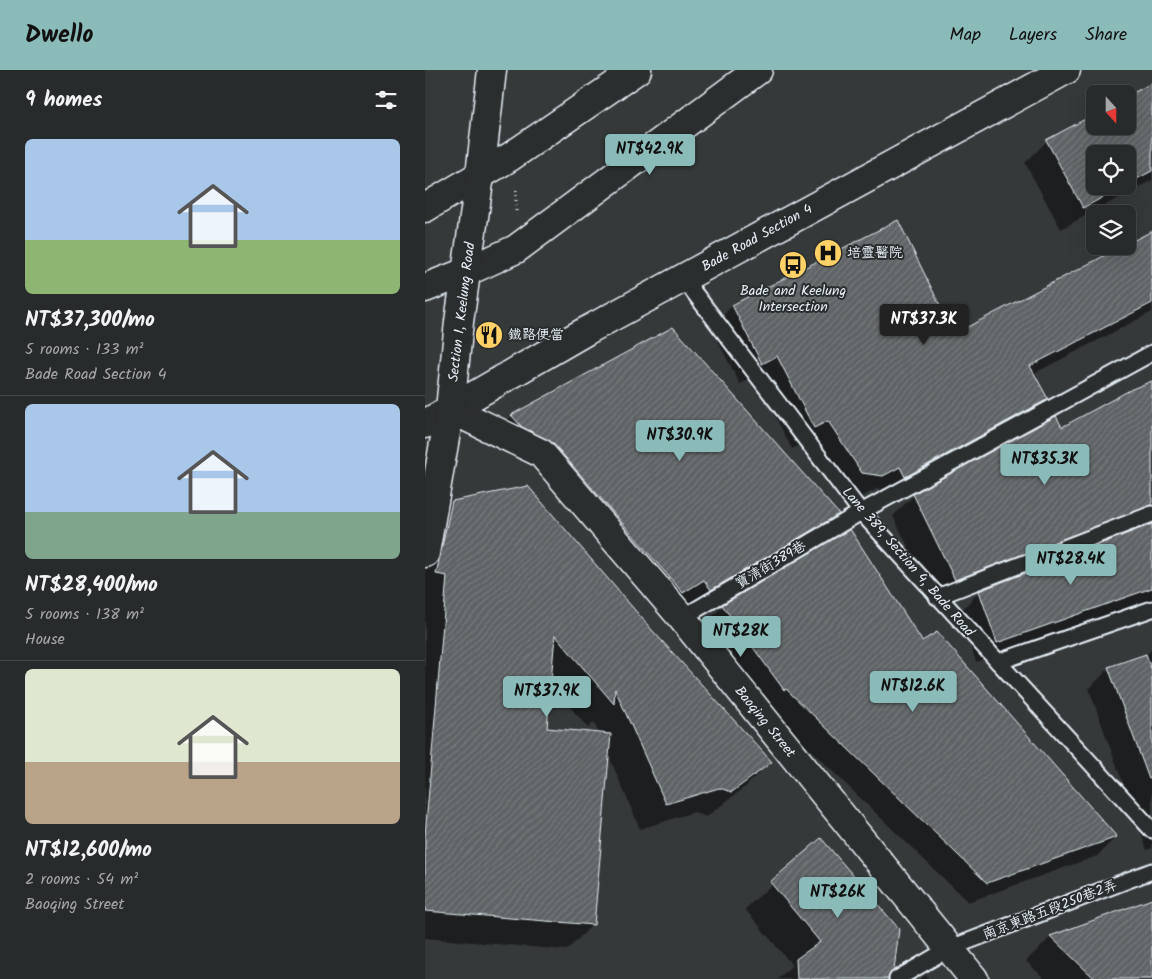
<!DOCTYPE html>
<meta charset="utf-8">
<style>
:root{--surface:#282b2c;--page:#343738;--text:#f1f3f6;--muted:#a5a7a9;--line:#444748;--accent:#8bbbb9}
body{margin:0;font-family:Kalam,"LXGW WenKai TC",sans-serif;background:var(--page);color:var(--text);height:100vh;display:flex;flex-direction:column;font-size:19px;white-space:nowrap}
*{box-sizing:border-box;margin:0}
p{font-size:16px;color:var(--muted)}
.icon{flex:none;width:28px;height:28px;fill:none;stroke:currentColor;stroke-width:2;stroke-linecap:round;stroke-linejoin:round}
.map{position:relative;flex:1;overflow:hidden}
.details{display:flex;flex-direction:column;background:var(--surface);width:425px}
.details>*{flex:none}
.needle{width:32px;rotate:159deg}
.controls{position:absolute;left:661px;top:15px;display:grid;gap:10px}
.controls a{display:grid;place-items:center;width:50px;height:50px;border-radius:8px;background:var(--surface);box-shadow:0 5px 20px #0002,0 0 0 1px var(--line);font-size:25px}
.price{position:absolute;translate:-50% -42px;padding:0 11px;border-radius:5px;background:var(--accent);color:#111;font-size:16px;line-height:32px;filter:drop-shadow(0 1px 2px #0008)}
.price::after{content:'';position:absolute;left:50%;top:30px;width:15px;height:11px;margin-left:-8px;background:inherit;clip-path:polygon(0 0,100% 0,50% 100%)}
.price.on{background:#222;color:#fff}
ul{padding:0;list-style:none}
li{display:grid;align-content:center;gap:10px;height:265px;padding:0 25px}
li+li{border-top:1px solid var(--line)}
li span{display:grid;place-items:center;height:155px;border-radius:8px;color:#555}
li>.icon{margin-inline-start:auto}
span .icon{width:90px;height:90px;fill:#fffc;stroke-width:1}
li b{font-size:21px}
h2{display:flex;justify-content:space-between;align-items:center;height:60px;padding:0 25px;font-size:21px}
header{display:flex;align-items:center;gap:30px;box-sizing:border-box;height:70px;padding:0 25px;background:var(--accent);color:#111}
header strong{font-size:24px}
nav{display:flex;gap:28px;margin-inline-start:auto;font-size:18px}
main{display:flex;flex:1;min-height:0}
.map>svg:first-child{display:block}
</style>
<header>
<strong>Dwello</strong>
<nav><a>Map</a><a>Layers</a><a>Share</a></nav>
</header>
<main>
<section class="details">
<h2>9 homes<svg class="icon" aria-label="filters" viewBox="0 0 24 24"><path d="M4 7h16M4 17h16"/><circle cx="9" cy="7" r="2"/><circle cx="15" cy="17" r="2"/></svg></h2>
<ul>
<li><span style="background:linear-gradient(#a9c7e8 65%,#8fb573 0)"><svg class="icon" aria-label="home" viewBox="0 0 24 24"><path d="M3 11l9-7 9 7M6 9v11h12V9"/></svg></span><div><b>NT$37,300/mo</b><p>5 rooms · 133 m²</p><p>Bade Road Section 4</p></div></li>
<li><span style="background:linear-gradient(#a9c7e8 70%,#7fa58c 0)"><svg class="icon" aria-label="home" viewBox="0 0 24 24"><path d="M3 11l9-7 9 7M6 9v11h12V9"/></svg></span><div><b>NT$28,400/mo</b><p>5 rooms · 138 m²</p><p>House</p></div></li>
<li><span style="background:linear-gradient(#dfe7d0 60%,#b9a48a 0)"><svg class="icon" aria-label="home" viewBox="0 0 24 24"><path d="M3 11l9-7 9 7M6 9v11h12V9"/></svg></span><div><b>NT$12,600/mo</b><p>2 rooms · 54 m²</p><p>Baoqing Street</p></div></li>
</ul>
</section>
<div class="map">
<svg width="727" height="909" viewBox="0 0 727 909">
<defs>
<pattern id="building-hatch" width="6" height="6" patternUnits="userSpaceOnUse" patternTransform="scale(1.25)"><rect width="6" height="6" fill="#5f6365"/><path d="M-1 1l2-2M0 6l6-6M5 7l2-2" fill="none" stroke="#767a7c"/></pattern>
</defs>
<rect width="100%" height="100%" fill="#35393a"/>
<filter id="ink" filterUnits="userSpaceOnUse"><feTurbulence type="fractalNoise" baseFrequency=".02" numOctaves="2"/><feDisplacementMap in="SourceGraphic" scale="10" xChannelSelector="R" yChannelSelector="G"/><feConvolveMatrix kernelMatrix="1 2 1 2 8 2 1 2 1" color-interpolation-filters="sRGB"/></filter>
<g filter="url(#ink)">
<g fill="#0007" fill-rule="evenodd">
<path d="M 727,15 L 727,110 L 636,159 L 600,93 L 622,71 L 670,45 L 670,56 L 702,56 ZM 670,84 L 702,84 L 702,116 L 670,116 Z"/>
<path d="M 472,152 L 529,265 L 727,163 L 727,242 L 608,304 L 621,329 L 599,351 L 458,428 L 453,418 L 435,428 L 415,425 L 381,372 L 367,379 L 330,307 L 315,314 L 286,258 L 307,236 Z"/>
<path d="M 248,259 L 412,444 L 390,466 L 264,541 L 236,544 L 106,394 L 76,378 L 65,367 L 87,346 Z"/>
<path d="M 727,311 L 727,530 L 551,592 L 534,543 L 554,522 L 714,460 L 708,455 L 509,530 L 468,446 L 489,425 L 631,348 L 636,358 Z"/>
<path d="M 28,432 L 227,561 L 345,692 L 320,717 L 281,747 L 269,742 L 215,759 L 183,684 L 167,855 L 142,880 L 0,868 L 0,468 L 2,458 ZM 125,613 L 163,658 L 169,652 L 174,664 L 121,659 Z"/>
<path d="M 298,536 L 496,573 L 691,767 L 672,786 L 543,832 L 341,637 L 279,555 Z"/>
<path d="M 727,579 L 727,778 L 722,780 L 664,619 L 684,598 L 721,585 Z"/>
<path d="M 395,770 L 461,909 L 353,909 L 367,895 L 320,839 Z"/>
<path d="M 727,831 L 727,909 L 620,909 L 601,891 L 626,867 Z"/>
<path d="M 501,905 L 504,909 L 495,909 Z"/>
</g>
<g fill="url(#building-hatch)" stroke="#e8f1f8">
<path d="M 727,13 L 727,101 L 702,114 L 702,84 L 670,84 L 670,116 L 699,116 L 658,138 L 621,70 L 670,44 L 670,56 L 702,56 L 702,26 Z"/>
<path d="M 473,150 L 529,264 L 698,176 L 702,176 L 702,174 L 727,161 L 727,233 L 605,296 L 623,329 L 480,407 L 475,397 L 458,406 L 437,403 L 403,351 L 389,358 L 352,286 L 337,294 L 307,235 Z"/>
<path d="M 248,257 L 414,444 L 286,520 L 279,510 L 258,523 L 128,373 L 97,357 L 86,345 Z"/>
<path d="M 727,311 L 727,435 L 530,510 L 488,424 L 631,346 L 637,357 L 707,319 Z"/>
<path d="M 103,416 L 227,560 L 347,692 L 307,722 L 294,718 L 241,734 L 190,619 L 189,634 L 130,565 L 122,658 L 186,664 L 169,855 L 0,841 L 0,766 L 22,506 L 11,504 L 27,431 Z"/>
<path d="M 727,454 L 727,518 L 572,573 L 554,521 Z"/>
<path d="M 425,459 L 497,571 L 512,562 L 692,767 L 562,813 L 361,619 L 359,620 L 297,535 Z"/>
<path d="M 721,584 L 727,601 L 727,708 L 724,709 L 683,597 Z"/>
<path d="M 396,768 L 474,859 L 469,900 L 463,909 L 372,909 L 371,889 L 395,872 L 345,812 Z"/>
<path d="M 727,829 L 727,909 L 670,909 L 625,866 Z"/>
</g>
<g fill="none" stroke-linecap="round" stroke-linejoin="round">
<defs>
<g id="service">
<path d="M 258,208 L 436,442 L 727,760"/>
<path d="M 512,527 L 727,444"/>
<path d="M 257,548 L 436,442 L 727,283"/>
<path d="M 573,592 L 727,539"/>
<path d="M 472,909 L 523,879 L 727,801"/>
</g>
<path id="minor" d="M 25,339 L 116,383 L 257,548 L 549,909"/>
<g id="tertiary">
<path d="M 0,138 L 85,87 L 212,0"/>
<path d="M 0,218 L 41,202 L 91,179 L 333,0"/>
<path d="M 0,354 L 161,261 L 641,0"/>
</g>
<path id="secondary" d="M 0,483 L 25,339 L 34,252 L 55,105 L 67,0"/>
</defs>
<use href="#service" stroke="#e8f1f8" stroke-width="19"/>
<use href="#minor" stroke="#e8f1f8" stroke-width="31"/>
<use href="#tertiary" stroke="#e8f1f8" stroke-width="31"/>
<use href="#secondary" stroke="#e8f1f8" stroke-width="31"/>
<path stroke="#e8f1f8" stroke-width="3" stroke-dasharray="1 4" stroke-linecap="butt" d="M 91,141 L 91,119"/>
<use href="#service" stroke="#2a2d2e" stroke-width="15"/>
<use href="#minor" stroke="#2a2d2e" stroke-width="28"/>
<use href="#tertiary" stroke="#2a2d2e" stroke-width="28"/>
<use href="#secondary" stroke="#2a2d2e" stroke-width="28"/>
</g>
</g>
<defs>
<symbol id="hospital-disc" viewBox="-11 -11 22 22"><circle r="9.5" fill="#ffd166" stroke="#2a2d2e"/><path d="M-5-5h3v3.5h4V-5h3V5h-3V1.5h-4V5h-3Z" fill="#111"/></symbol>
<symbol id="bus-disc" viewBox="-11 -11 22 22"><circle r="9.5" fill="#ffd166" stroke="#2a2d2e"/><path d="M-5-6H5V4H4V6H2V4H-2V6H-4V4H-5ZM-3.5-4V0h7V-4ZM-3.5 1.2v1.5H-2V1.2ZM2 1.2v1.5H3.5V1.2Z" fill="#111"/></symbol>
<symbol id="restaurant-disc" viewBox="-11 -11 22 22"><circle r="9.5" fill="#ffd166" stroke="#2a2d2e"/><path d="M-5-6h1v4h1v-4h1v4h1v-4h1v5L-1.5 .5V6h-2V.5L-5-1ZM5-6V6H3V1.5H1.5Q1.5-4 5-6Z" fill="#111"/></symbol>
</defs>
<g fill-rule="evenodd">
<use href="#hospital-disc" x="387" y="167" width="32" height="32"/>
<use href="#bus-disc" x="352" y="179" width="32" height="32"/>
<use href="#restaurant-disc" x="48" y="249" width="32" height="32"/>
</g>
<g text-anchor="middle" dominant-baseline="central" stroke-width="4" stroke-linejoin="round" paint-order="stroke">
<g font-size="14" fill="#e8f1f8" stroke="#2a2d2e">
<text transform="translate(332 168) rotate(-29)">Bade Road Section 4</text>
<text transform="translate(37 242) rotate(-83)">Section 1, Keelung Road</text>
<text transform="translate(483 492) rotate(49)">Lane 389, Section 4, Bade Road</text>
<text transform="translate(346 495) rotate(-31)">寶清街389巷</text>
<text transform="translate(340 652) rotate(51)">Baoqing Street</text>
<text transform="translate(625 840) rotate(-21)">南京東路五段250巷2弄</text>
</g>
<g font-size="14" fill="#e8f1f8" stroke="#2a2d2e" text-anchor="start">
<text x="422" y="183">培靈醫院</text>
<text x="368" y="221" text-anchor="middle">Bade and Keelung<tspan x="368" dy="16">Intersection</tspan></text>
<text x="83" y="265">鐵路便當</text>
</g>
</g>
</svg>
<div class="controls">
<a><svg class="needle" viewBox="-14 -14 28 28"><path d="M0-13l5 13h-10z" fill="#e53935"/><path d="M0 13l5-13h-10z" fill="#a5a7a9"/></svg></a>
<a><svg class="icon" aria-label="locate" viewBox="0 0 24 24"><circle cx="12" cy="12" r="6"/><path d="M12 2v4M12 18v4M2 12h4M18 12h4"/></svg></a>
<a><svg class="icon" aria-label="layers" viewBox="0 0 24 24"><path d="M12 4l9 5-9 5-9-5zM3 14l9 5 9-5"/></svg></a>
</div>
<b class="price" style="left:225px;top:106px">NT$42.9K</b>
<b class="price on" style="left:499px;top:276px">NT$37.3K</b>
<b class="price" style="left:255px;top:392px">NT$30.9K</b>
<b class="price" style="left:620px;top:416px">NT$35.3K</b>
<b class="price" style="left:646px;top:516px">NT$28.4K</b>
<b class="price" style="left:316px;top:588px">NT$28K</b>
<b class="price" style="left:488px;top:643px">NT$12.6K</b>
<b class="price" style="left:122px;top:648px">NT$37.9K</b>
<b class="price" style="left:413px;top:849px">NT$26K</b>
</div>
</main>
